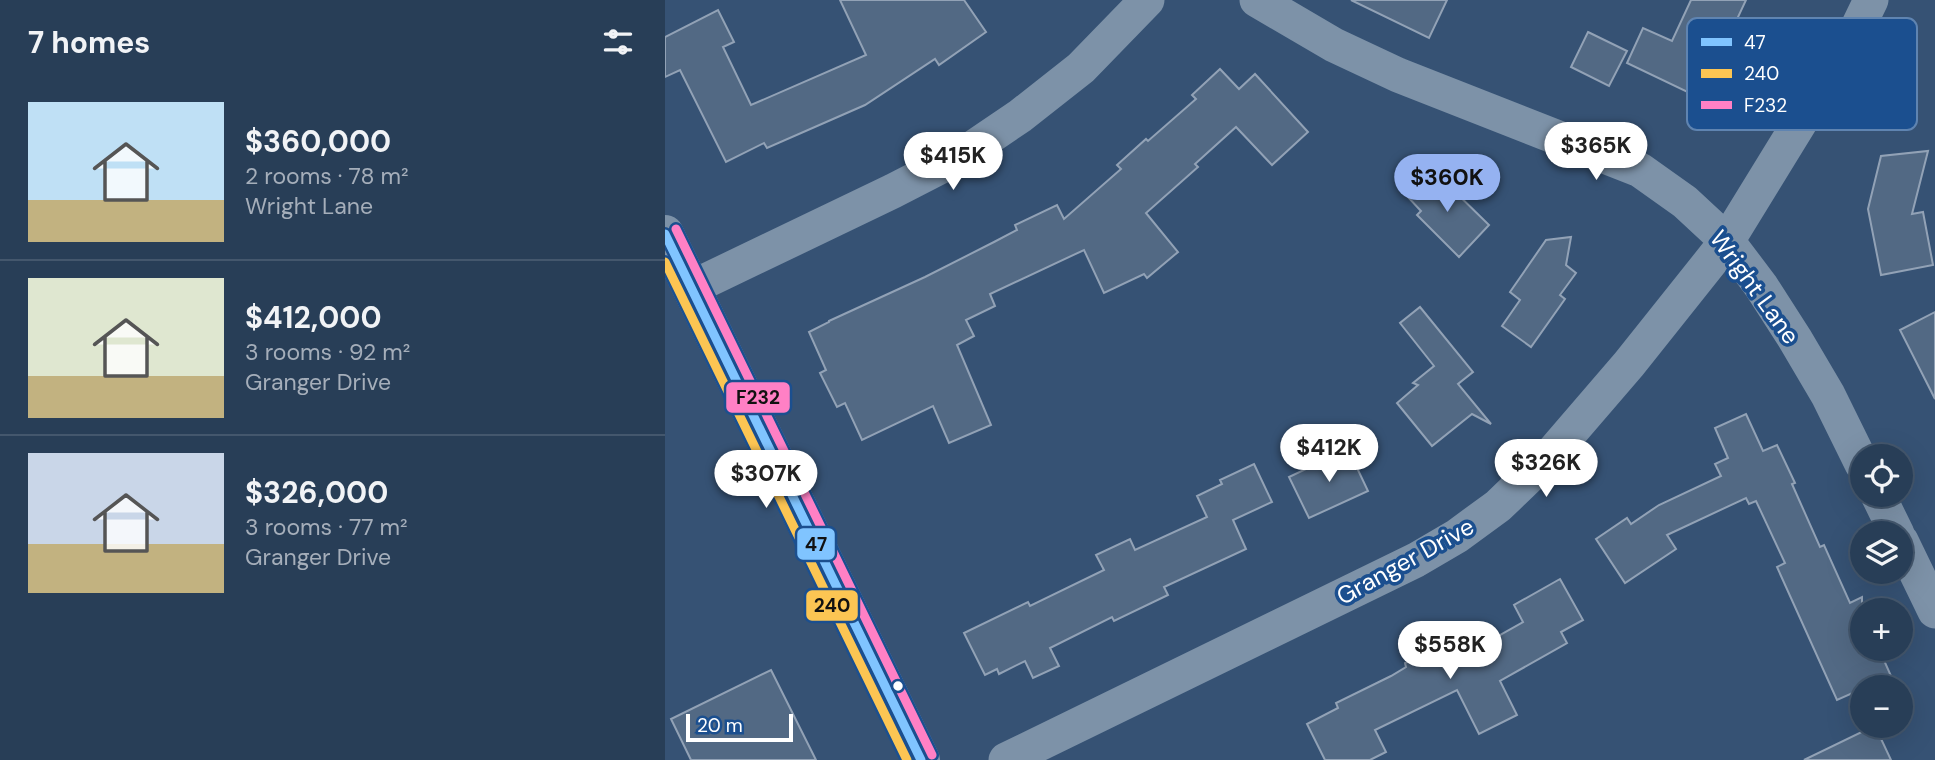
<!DOCTYPE html>
<meta charset="utf-8">
<style>
:root{--surface:#283e57;--page:#30455d;--text:#f1f3f6;--muted:#a5aeba;--line:#44576d;--accent:#95b2f1}
body{margin:0;font-family:"DM Sans",sans-serif;background:var(--page);color:var(--text);height:100vh;display:flex;flex-direction:column;font-size:26px;white-space:nowrap}
*{box-sizing:border-box;margin:0}
p{font-size:23px;color:var(--muted)}
.icon{flex:none;width:38px;height:38px;fill:none;stroke:currentColor;stroke-width:2;stroke-linecap:round;stroke-linejoin:round}
.map{position:relative;flex:1;overflow:hidden}
.side{display:flex;flex-direction:column;background:var(--surface);width:665px}
.side>*{flex:none}
.fabs{position:absolute;left:1185px;top:444px;display:grid;gap:14px}
.fabs a{display:grid;place-items:center;width:63px;height:63px;border-radius:50%;background:var(--surface);box-shadow:0 7px 28px #0002,0 0 0 2px var(--line);font-size:35px}
.scale{position:absolute;left:21px;bottom:18px;width:107px;box-sizing:border-box;padding-left:7px;border:4px solid #fff;border-top:0;font-size:19px;line-height:24px;white-space:nowrap;color:#fff;-webkit-text-stroke:5px #1b4f8f;paint-order:stroke}
.price{position:absolute;translate:-50% -60px;padding:0 16px;border-radius:24px;background:#fff;color:#222;font-size:23px;line-height:46px;filter:drop-shadow(0 2px 4px #0008)}
.price::after{content:'';position:absolute;left:50%;top:42px;width:21px;height:16px;margin-left:-10px;background:inherit;clip-path:polygon(0 0,100% 0,50% 100%)}
.price.selected{background:var(--accent);color:#111}
ul{padding:0;list-style:none}
li{display:flex;align-items:center;gap:21px;height:175px;padding:0 28px}
li+li{border-top:2px solid var(--line)}
li span{display:grid;place-items:center;flex:none;width:196px;height:140px;border-radius:0px;color:#555}
li>.icon{margin-inline-start:auto}
span .icon{width:84px;height:84px;fill:#fffc;stroke-width:1}
li b{font-size:30px}
h2{display:flex;justify-content:space-between;align-items:center;height:84px;padding:0 28px;font-size:30px}
main{display:flex;flex:1;min-height:0}
.map>svg:first-child{display:block}
</style>
<main>
<section class="side">
<h2>7 homes<svg class="icon" aria-label="filters" viewBox="0 0 24 24"><path d="M4 7h16M4 17h16"/><circle cx="9" cy="7" r="2"/><circle cx="15" cy="17" r="2"/></svg></h2>
<ul>
<li><span style="background:linear-gradient(#bfe0f5 70%,#c2b280 0)"><svg class="icon" aria-label="home" viewBox="0 0 24 24"><path d="M3 11l9-7 9 7M6 9v11h12V9"/></svg></span><div><b>$360,000</b><p>2 rooms · 78 m²</p><p>Wright Lane</p></div></li>
<li><span style="background:linear-gradient(#dfe7d0 70%,#c2b280 0)"><svg class="icon" aria-label="home" viewBox="0 0 24 24"><path d="M3 11l9-7 9 7M6 9v11h12V9"/></svg></span><div><b>$412,000</b><p>3 rooms · 92 m²</p><p>Granger Drive</p></div></li>
<li><span style="background:linear-gradient(#c9d6e8 65%,#c2b280 0)"><svg class="icon" aria-label="home" viewBox="0 0 24 24"><path d="M3 11l9-7 9 7M6 9v11h12V9"/></svg></span><div><b>$326,000</b><p>3 rooms · 77 m²</p><p>Granger Drive</p></div></li>
</ul>
</section>
<div class="map">
<svg width="1270" height="760" viewBox="0 0 1270 760">
<rect width="100%" height="100%" fill="#365274"/>
<g fill="#526984" stroke="#92a2b6" stroke-width="2">
<path d="M 175,0 L 299,0 L 321,32 L 274,65 L 270,59 L 200,105 L 102,148 L 99,143 L 61,162 L 15,70 L 0,77 L 0,37 L 53,10 L 69,42 L 58,47 L 86,105 L 201,55 Z"/>
<path d="M 686,0 L 782,0 L 764,38 Z"/>
<path d="M 1026,0 L 1081,0 L 1035,98 L 962,63 L 978,28 L 1007,41 Z"/>
<path d="M 923,32 L 962,51 L 944,86 L 906,67 Z"/>
<path d="M 555,69 L 574,89 L 590,74 L 643,132 L 607,165 L 571,127 L 530,164 L 533,167 L 481,213 L 513,252 L 482,278 L 479,274 L 439,293 L 419,250 L 325,294 L 330,306 L 301,320 L 309,336 L 292,345 L 326,425 L 284,443 L 268,406 L 197,440 L 180,403 L 172,407 L 155,373 L 161,370 L 144,332 L 164,322 L 164,321 L 260,277 L 329,242 L 352,230 L 350,225 L 392,205 L 399,219 L 456,169 L 452,165 L 481,139 L 483,141 L 531,99 L 527,95 Z"/>
<path d="M 1263,151 L 1247,214 L 1258,212 L 1268,265 L 1216,275 L 1203,209 L 1216,156 Z"/>
<path d="M 765,172 L 777,183 L 779,181 L 824,225 L 794,257 L 752,215 L 756,211 L 742,196 Z"/>
<path d="M 906,237 L 901,265 L 911,273 L 895,295 L 900,299 L 866,347 L 837,326 L 855,300 L 845,292 L 881,240 Z"/>
<path d="M 755,307 L 808,372 L 793,384 L 826,424 L 807,414 L 767,446 L 732,403 L 753,385 L 748,383 L 769,366 L 735,323 Z"/>
<path d="M 1270,312 L 1270,399 L 1235,330 Z"/>
<path d="M 1081,414 L 1098,451 L 1112,445 L 1130,483 L 1127,484 L 1155,547 L 1159,545 L 1185,603 L 1197,597 L 1197,649 L 1214,649 L 1226,676 L 1172,700 L 1112,567 L 1120,563 L 1091,501 L 1084,504 L 1081,498 L 1002,535 L 1011,549 L 960,583 L 931,539 L 962,518 L 966,524 L 994,505 L 1056,476 L 1050,464 L 1063,458 L 1050,428 Z"/>
<path d="M 683,449 L 703,491 L 644,518 L 624,477 Z"/>
<path d="M 589,464 L 607,502 L 568,520 L 581,549 L 499,587 L 503,595 L 449,621 L 447,617 L 385,648 L 394,666 L 368,678 L 360,661 L 334,674 L 332,669 L 320,675 L 299,633 L 363,602 L 365,606 L 439,570 L 431,555 L 465,539 L 470,550 L 542,517 L 532,496 L 557,484 L 555,480 Z"/>
<path d="M 895,579 L 918,620 L 896,632 L 902,643 L 835,681 L 852,715 L 814,734 L 792,690 L 710,730 L 721,752 L 705,760 L 660,760 L 642,724 L 673,708 L 671,703 L 726,676 L 741,667 L 740,663 L 769,649 L 778,667 L 858,622 L 849,605 Z"/>
<path d="M 106,670 L 151,760 L 26,760 L 6,719 Z"/>
<path d="M 1210,726 L 1226,760 L 1139,760 L 1209,726 Z"/>
</g>
<g fill="none" stroke-linecap="round" stroke-linejoin="round">
<g stroke="#7d92a8" stroke-width="35">
<path d="M 592,0 L 669,45 L 733,75 L 975,170 L 1020,202 L 1062,241 L 1096,286 L 1130,339 L 1163,395 L 1197,464"/>
<path d="M 26,288 L 228,191 L 296,156 L 355,116 L 416,68 L 482,0"/>
<path d="M 1213,495 L 1232,534"/>
<path d="M 1236,541 L 1270,611"/>
<path d="M 341,760 L 751,560 L 792,536 L 833,506 L 884,457 L 964,364 L 1062,241 L 1191,31 L 1206,0"/>
</g>
<path stroke="#7d92a8" stroke-width="38" d="M 0,234 L 256,760"/>
<defs>
<path id="bus-1" d="M 0,234 L 256,760"/>
<path id="bus-2" d="M 0,262 L 242,760"/>
<path id="bus-3" d="M 11,229 L 267,755"/>
</defs>
<use href="#bus-1" stroke="#1b4f8f" stroke-width="14"/>
<use href="#bus-2" stroke="#1b4f8f" stroke-width="14"/>
<use href="#bus-3" stroke="#1b4f8f" stroke-width="14"/>
<use href="#bus-1" stroke="#80c4ff" stroke-width="9"/>
<use href="#bus-2" stroke="#fcc553" stroke-width="9"/>
<use href="#bus-3" stroke="#ff80c5" stroke-width="9"/>
</g>
<circle fill="#fff" stroke="#1b4f8f" stroke-width="2.5" cx="233" cy="686" r="6"/>
<g text-anchor="middle" dominant-baseline="central" stroke-width="7" stroke-linejoin="round" paint-order="stroke">
<g font-size="24" fill="#fff" stroke="#1b4f8f">
<text transform="translate(1090 287) rotate(54)">Wright Lane</text>
<text transform="translate(740 561) rotate(-29)">Granger Drive</text>
</g>
</g>
<rect x="1022" y="18" width="230" height="112" rx="10" fill="#1b4f8f" stroke="#5f84b1" stroke-width="2"/>
<rect x="1036" y="38" width="31" height="8" fill="#80c4ff"/>
<rect x="1036" y="69" width="31" height="9" fill="#fcc553"/>
<rect x="1036" y="101" width="31" height="8" fill="#ff80c5"/>
<g font-size="19" fill="#fff">
<text x="1079" y="49">47</text>
<text x="1079" y="80">240</text>
<text x="1079" y="112">F232</text>
</g>
<g stroke="#1b4f8f" stroke-width="2.5">
<rect x="60" y="381" width="66" height="33" rx="7" fill="#ff80c5"/>
<rect x="131" y="527" width="40" height="34" rx="7" fill="#80c4ff"/>
<rect x="140" y="589" width="54" height="33" rx="7" fill="#fcc553"/>
</g>
<g font-size="19" text-anchor="middle" font-weight="bold" fill="#111">
<text x="93" y="404">F232</text>
<text x="151" y="551">47</text>
<text x="167" y="612">240</text>
</g>
</svg>
<div class="fabs">
<a><svg class="icon" aria-label="locate" viewBox="0 0 24 24"><circle cx="12" cy="12" r="6"/><path d="M12 2v4M12 18v4M2 12h4M18 12h4"/></svg></a>
<a><svg class="icon" aria-label="layers" viewBox="0 0 24 24"><path d="M12 4l9 5-9 5-9-5zM3 14l9 5 9-5"/></svg></a>
<a>+</a>
<a>−</a>
</div>
<div class="scale">20 m</div>
<b class="price" style="left:931px;top:182px">$365K</b>
<b class="price" style="left:288px;top:192px">$415K</b>
<b class="price selected" style="left:782px;top:214px">$360K</b>
<b class="price" style="left:664px;top:484px">$412K</b>
<b class="price" style="left:881px;top:499px">$326K</b>
<b class="price" style="left:101px;top:510px">$307K</b>
<b class="price" style="left:785px;top:681px">$558K</b>
</div>
</main>
